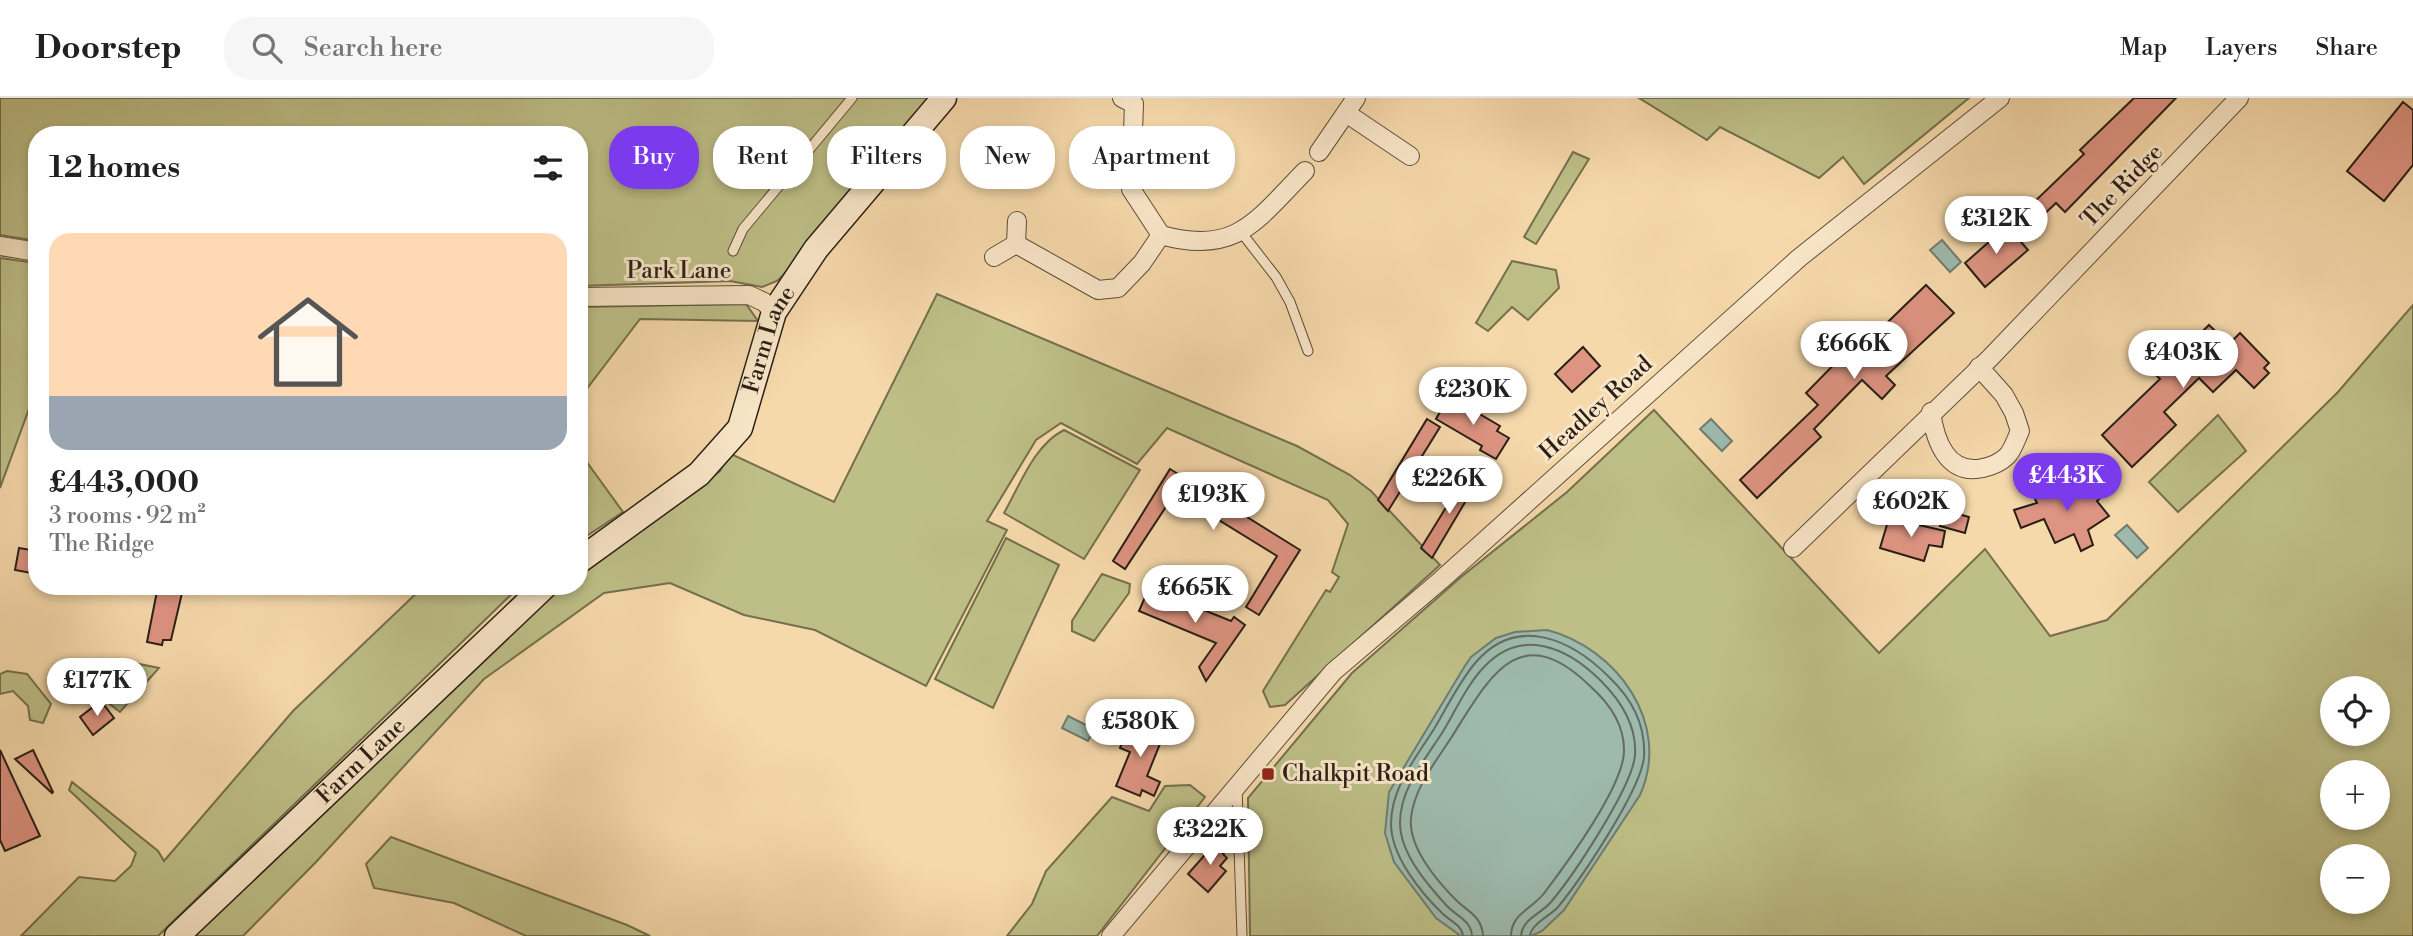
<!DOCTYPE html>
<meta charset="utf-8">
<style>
:root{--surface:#fff;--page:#f6f6f6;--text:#202124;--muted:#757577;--line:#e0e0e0;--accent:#7c3aed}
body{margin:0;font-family:"Libre Bodoni",serif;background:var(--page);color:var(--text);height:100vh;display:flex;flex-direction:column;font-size:26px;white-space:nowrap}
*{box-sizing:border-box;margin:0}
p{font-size:23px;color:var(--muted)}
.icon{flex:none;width:38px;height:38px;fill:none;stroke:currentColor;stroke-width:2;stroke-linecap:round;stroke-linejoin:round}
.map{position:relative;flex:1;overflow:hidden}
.drawer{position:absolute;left:28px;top:28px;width:560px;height:469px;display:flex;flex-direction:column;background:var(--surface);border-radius:28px;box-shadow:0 4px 10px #0003}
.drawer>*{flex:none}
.hud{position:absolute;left:609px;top:28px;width:665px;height:63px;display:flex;gap:14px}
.tools{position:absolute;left:2320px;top:578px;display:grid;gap:14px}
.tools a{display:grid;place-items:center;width:70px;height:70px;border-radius:50%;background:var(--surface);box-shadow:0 4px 10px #0003;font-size:35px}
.price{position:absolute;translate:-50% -60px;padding:0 16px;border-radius:24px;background:#fff;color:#222;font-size:23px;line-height:46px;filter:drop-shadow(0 2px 4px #0008)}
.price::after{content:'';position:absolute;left:50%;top:42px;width:21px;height:16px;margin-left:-10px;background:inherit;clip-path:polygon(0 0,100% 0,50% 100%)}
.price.current{background:var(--accent);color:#fff}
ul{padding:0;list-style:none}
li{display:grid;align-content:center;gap:14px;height:371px;padding:0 21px}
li+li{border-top:2px solid var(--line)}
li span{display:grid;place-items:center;height:217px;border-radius:21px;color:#555}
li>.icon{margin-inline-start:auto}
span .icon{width:126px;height:126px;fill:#fffc;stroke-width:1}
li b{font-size:30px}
h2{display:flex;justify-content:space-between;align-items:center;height:84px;padding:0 21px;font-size:30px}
.tag{padding:0 24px;border-radius:28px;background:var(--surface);box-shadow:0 4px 10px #0003;font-size:24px;line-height:63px}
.tag.current{background:var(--accent);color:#fff}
header{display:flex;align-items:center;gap:42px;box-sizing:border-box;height:98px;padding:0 35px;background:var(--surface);border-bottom:2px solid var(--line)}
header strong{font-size:33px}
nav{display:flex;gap:38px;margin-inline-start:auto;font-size:24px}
.search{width:490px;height:63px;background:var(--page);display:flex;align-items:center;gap:18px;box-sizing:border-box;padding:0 24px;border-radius:28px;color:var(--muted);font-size:26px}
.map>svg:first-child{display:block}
</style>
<header>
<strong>Doorstep</strong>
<div class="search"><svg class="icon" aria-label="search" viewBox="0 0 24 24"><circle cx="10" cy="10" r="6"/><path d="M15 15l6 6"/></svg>Search here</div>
<nav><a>Map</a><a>Layers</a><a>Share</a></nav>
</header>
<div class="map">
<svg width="2413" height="838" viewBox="0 0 2413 838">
<rect width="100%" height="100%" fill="#f6d9ab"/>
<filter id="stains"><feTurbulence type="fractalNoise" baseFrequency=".00286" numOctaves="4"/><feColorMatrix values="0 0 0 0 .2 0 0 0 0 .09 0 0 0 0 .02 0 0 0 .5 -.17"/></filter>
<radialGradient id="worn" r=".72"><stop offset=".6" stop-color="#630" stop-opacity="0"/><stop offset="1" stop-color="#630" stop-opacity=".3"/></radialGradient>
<g fill="#bebf87" stroke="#746f4e" stroke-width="2" fill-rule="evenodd">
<path d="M 0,0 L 934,0 L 800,161 L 777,183 L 762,189 L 730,183 L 579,188 L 579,37 L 37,37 L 37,143 L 0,137 Z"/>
<path d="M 1639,0 L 1969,0 L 1864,86 L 1843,59 L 1819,80 L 1720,29 L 1707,42 Z"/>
<path d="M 1573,54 L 1589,61 L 1536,146 L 1524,139 Z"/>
<path d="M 0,160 L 37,165 L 37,289 L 0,390 Z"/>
<path d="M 1512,163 L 1556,172 L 1559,190 L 1528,222 L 1512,209 L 1488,233 L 1476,225 Z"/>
<path d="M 937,196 L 1297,348 L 1350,377 L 1371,393 L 1440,467 L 1285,607 L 1270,609 L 1263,593 L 1326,492 L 1330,494 L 1339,479 L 1332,474 L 1348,426 L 1328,402 L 1167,330 L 1137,366 L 1061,325 L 1036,342 L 987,423 L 1007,432 L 926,588 L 815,532 L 744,517 L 670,485 L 604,495 L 484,581 L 316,764 L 243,838 L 191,838 L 546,500 L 562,488 L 579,488 L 579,475 L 720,373 L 729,355 L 834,404 Z"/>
<path d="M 746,206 L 758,223 L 640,221 L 579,301 L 579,209 Z"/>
<path d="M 2413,207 L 2413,838 L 1250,838 L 1248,700 L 1352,575 L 1461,479 L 1567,394 L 1654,312 L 1879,555 L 1985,451 L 2050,538 L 2107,522 L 2338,294 ZM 2333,590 L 2378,590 L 2378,635 L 2333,635 ZM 2333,674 L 2378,674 L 2378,719 L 2333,719 ZM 2333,758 L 2378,758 L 2378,803 L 2333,803 Z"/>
<path d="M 2218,317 L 2246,353 L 2178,414 L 2149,384 Z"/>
<path d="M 1064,332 L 1140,372 L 1084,461 L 1004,415 C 1020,387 1034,347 1064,332 Z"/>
<path d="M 581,356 L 623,414 L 579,443 L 579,358 Z"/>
<path d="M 1006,440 L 1059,467 L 993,610 L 935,581 Z"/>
<path d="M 1102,476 L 1130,486 L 1129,495 L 1094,543 L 1072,533 L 1072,523 Z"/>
<path d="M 424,488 L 520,488 L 158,838 L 21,838 L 79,779 L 115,783 L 131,768 L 136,755 L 69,692 L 72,684 L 158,753 L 164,763 L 293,613 Z"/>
<path d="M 114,561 L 159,570 L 120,614 L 102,600 L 98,581 Z"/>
<path d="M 7,573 L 27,576 L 51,606 L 43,625 L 30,622 L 28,608 L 13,593 L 0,596 L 0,576 Z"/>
<path d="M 1190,687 L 1205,699 L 1097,838 L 1007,838 L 1032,806 L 1046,773 L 1112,699 L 1149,713 L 1165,688 Z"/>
<path d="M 391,739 L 627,827 L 650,838 L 526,838 L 454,805 L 374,790 L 366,766 Z"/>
</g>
<g fill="#9dbaad" stroke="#6f7c70" stroke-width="2">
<path d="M 1942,142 L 1961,164 L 1950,174 L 1930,152 Z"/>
<path d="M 1711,321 L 1732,343 L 1722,353 L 1700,331 Z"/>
<path d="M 2127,427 L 2148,450 L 2137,460 L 2115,437 Z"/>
<path d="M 1547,532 C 1617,550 1672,626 1640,697 L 1564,812 L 1542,833 L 1531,838 L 1461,838 L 1436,820 L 1394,764 L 1385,735 L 1389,694 L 1463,571 L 1471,559 L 1496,540 L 1515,534 Z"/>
<path d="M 1068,618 L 1094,631 L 1088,643 L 1062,630 Z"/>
</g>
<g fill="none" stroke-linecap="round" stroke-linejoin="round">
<g stroke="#636c61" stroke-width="2">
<path d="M 1463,838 C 1462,827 1450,823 1443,816 C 1421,795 1391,758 1391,726 C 1391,690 1415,661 1434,631 C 1447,609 1459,584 1476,564 C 1518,516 1572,542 1609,579 C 1631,600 1646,627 1644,659 C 1641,692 1581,781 1558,809 C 1550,818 1531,826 1530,838"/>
<path d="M 1472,838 C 1471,822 1456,818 1446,807 C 1427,786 1400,755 1400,725 C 1400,691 1424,663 1442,635 C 1455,614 1467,586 1485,568 C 1523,529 1568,550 1601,583 C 1621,603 1637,627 1635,657 C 1633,688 1573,778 1551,804 C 1541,816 1522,821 1521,838"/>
<path d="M 1483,838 C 1482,818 1468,814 1456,802 C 1437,783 1408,749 1411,720 C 1414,690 1435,665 1451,640 C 1489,580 1519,518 1591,589 C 1610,606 1624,626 1624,652 C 1625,686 1567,765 1545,794 C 1533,811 1511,815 1511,838"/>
</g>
</g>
<g fill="#de9482" stroke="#291f15" stroke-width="2">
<path d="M 2134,0 L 2176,0 L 2065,114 L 2056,105 L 2038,122 L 2028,110 L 2084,56 L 2080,52 Z"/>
<path d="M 2403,4 L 2413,12 L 2413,67 L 2384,103 L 2347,73 Z"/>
<path d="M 2007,128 L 2028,152 L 1985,189 L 1965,165 Z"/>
<path d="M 1926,187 L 1954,215 L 1886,278 L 1895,287 L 1882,301 L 1862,282 L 1814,331 L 1821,339 L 1757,400 L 1740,382 L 1818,307 L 1806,295 L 1854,246 L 1859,252 Z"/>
<path d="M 2209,227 L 2229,246 L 2240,235 L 2269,265 L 2264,270 L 2269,275 L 2254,290 L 2236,272 L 2213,294 L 2199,280 L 2164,314 L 2176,327 L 2132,369 L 2102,337 L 2160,281 L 2157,278 Z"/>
<path d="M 1583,249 L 1600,268 L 1572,294 L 1555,276 Z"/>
<path d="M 1449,298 L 1500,328 L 1497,333 L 1509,340 L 1496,361 L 1480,352 L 1482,348 L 1436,321 Z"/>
<path d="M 1427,321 L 1440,329 L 1388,413 L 1378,402 Z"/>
<path d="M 1170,371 L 1300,452 L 1259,517 L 1246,509 L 1277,458 L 1175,395 L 1125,471 L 1113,463 Z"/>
<path d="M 1466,377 L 1477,384 L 1432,460 L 1421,450 Z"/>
<path d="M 2095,378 L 2108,393 L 2097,403 L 2109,418 L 2088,432 L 2093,447 L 2081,453 L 2074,436 L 2055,445 L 2044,421 L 2021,430 L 2014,412 L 2037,405 L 2033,397 L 2054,390 L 2058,396 L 2065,393 L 2068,402 Z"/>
<path d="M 1944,412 L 1969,419 L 1965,435 L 1940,428 Z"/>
<path d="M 1889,420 L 1945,433 L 1942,449 L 1929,447 L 1924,463 L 1880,450 Z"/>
<path d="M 19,450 L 37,453 L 37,476 L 15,472 Z"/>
<path d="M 158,488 L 173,488 L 173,493 L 182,495 L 171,542 L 163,542 L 162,547 L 147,544 Z"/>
<path d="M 1149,490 L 1231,523 L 1234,519 L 1245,527 L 1206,583 L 1199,569 L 1216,545 L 1139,513 Z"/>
<path d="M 101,603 L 114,620 L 93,637 L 80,619 Z"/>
<path d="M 1131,622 L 1164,636 L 1147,678 L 1160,684 L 1154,698 L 1142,692 L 1140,698 L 1116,688 L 1130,654 L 1120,650 Z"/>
<path d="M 0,652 L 40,738 L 5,753 L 0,742 Z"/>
<path d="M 33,652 L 53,694 L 52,695 L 15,661 Z"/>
<path d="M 1218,742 L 1228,751 L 1223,756 L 1227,760 L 1220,768 L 1226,773 L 1208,794 L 1188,776 Z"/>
</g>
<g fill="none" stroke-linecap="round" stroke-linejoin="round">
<defs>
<g id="lane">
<path d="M 1241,134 L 1276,179 L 1290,204 L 1308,253"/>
<path d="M 733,153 L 743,131 L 852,0"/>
<path d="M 1237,690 L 1242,838"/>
</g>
<g id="street">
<path d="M 1122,0 L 1134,6 L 1131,91 L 1161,137 C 1236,158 1256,123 1305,73"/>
<path d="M 1346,15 L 1410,58"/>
<path d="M 1319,54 L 1356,0"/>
<path d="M 1017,123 L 1016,146 L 1098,192 L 1118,190 L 1142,165 L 1161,137"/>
<path d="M 0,148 L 37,154"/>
<path d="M 994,159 L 1016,146"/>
<path d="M 579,199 L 749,197 L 764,204 L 774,214"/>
<path d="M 1931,314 C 1935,342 1947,378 1983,370 C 1992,368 2000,365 2007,358 C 2013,352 2016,341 2020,333 L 2014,315 L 2004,297 L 1979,269"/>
<path d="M 1793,450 L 1990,260 L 2239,0"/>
<path d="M 1111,838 L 1333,574 L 1441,482 L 1799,160 L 2000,0"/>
</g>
<g id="secondary">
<path id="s1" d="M 579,463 L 699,376 L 740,330 L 774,214 L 816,151 L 944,0"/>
<path id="s2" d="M 177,838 L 545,488"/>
</g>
</defs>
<use href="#lane" stroke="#5c4e3a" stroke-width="11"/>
<use href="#street" stroke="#5c4e3a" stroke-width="20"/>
<use href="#secondary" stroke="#291f15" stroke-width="27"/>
<use href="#lane" stroke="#f9e6c8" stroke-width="9"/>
<use href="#street" stroke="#f9e6c8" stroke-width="18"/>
<use href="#secondary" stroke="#f9e6c8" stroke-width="24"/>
</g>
<rect fill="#8f2418" stroke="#f9e6c8" stroke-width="2.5" x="1261" y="669" width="14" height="14" rx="3.5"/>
<g text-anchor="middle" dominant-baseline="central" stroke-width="6" stroke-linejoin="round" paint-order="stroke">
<g font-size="23" fill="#291f15" stroke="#f9e6c8">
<text transform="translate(2122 88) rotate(-46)">The Ridge</text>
<text x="679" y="173">Park Lane</text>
<text stroke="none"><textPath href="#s1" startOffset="303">Farm Lane</textPath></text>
<text transform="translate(1596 310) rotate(-42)">Headley Road</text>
<text stroke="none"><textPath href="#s2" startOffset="254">Farm Lane</textPath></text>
</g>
<g font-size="23" fill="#291f15" stroke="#f9e6c8" text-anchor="start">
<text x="1282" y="676">Chalkpit Road</text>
</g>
</g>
<rect width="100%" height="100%" filter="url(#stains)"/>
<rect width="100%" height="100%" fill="url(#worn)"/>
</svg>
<div class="tools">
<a><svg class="icon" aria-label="locate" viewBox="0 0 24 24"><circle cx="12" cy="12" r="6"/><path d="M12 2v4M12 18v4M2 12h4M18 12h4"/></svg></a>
<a>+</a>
<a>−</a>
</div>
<b class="price" style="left:1996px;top:158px">£312K</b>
<b class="price" style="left:1854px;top:283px">£666K</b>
<b class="price" style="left:2183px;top:292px">£403K</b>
<b class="price" style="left:1473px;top:329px">£230K</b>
<b class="price current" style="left:2067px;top:415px">£443K</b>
<b class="price" style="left:1449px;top:418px">£226K</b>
<b class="price" style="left:1213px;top:434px">£193K</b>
<b class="price" style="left:1911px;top:441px">£602K</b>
<b class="price" style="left:1195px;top:527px">£665K</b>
<b class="price" style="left:97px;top:620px">£177K</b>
<b class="price" style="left:1140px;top:661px">£580K</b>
<b class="price" style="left:1210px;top:769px">£322K</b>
<div class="hud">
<a class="tag current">Buy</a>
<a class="tag">Rent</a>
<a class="tag">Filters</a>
<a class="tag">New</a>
<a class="tag">Apartment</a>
</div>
<section class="drawer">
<h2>12 homes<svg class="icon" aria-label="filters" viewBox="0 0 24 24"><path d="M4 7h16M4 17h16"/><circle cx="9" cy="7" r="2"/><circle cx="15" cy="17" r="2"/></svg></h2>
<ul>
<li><span style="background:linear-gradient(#ffd9b3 75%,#9aa5b1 0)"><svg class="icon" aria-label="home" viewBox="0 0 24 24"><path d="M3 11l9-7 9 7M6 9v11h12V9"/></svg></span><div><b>£443,000</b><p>3 rooms · 92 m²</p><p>The Ridge</p></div></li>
</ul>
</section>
</div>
